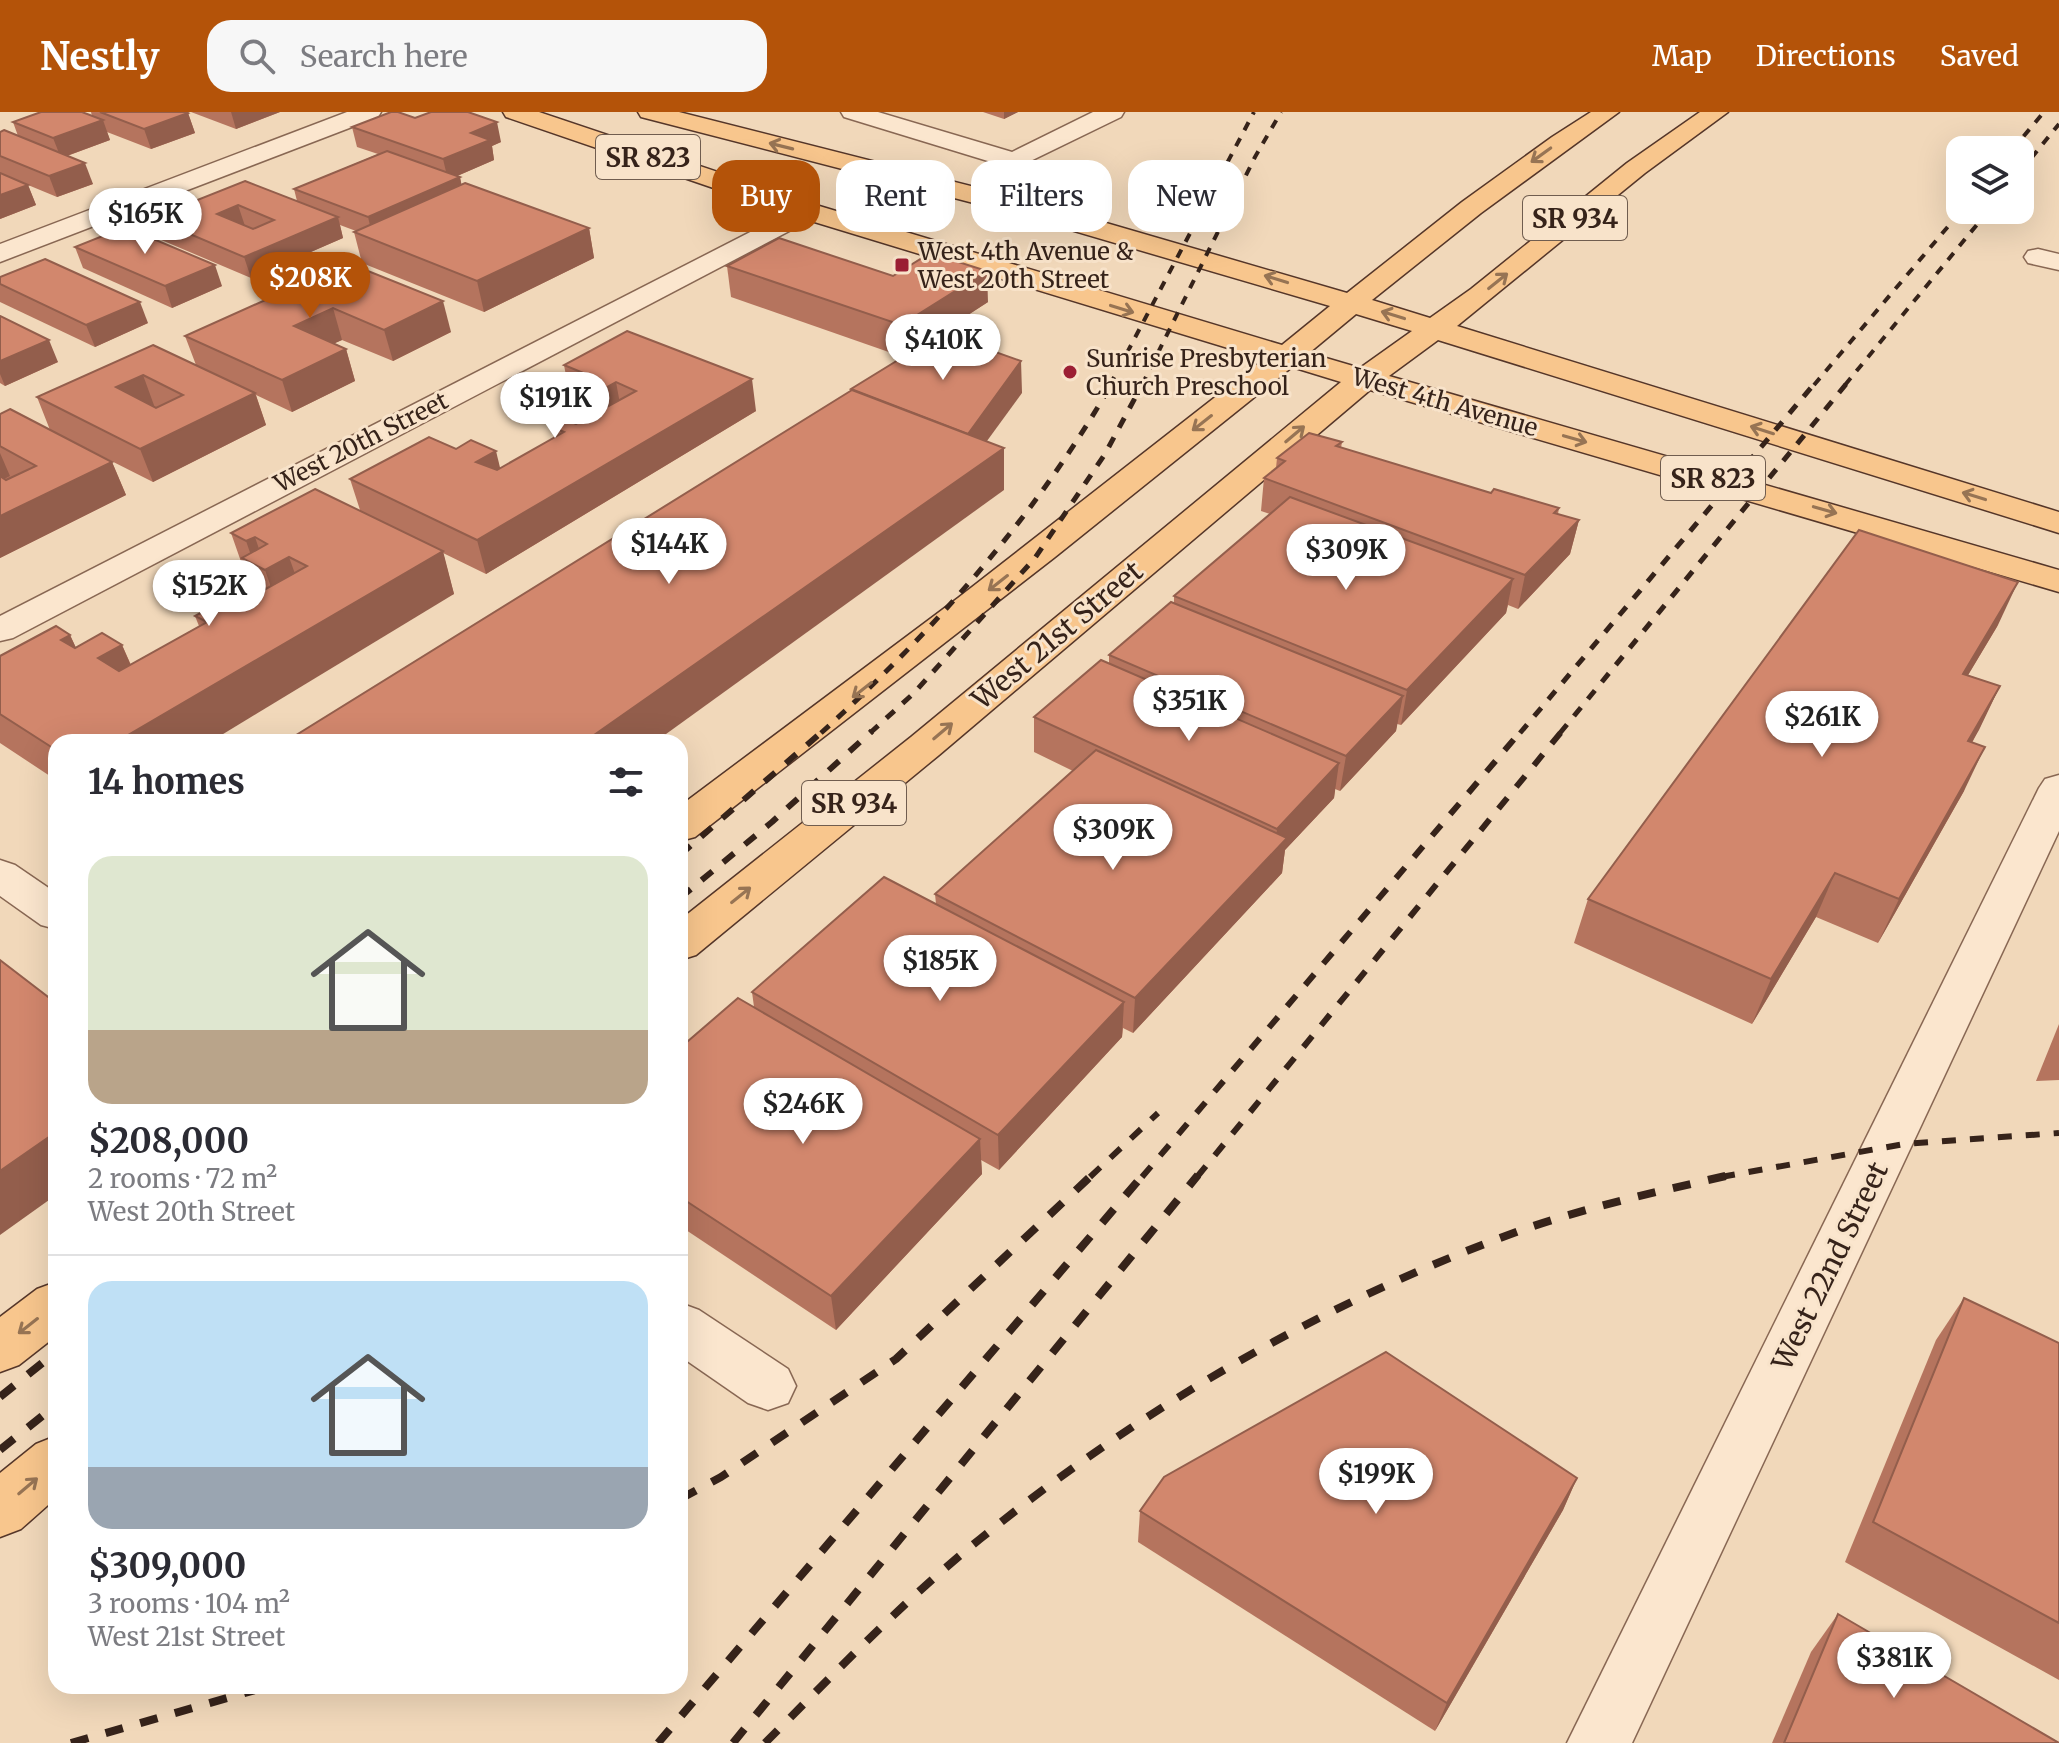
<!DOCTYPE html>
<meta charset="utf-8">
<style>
:root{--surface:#fff;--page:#f7f7f7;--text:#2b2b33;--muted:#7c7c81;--line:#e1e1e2;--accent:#b45309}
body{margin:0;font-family:Merriweather,serif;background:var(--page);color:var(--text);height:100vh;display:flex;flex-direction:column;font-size:30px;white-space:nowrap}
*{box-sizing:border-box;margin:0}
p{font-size:26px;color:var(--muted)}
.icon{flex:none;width:44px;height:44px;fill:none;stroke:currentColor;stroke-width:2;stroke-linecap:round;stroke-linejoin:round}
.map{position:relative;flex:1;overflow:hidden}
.panel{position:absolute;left:48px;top:622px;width:640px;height:960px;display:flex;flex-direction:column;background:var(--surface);border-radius:24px;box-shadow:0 8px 32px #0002}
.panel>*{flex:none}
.top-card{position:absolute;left:712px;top:48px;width:760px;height:72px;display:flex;gap:16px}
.tools{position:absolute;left:1946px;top:24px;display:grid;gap:16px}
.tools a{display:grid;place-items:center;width:88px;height:88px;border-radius:16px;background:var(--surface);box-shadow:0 8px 32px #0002;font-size:40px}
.price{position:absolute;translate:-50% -68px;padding:0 18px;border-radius:28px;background:#fff;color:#222;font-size:26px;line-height:52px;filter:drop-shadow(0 2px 4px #0008)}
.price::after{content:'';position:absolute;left:50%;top:48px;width:24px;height:18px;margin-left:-12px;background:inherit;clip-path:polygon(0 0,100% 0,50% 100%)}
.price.selected{background:var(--accent);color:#fff}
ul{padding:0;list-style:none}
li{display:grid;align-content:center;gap:16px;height:424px;padding:0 40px}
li+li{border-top:2px solid var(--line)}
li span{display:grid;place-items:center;height:248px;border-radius:24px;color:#555}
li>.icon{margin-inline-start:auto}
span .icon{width:144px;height:144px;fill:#fffc;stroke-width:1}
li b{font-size:34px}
h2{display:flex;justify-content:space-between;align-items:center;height:96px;padding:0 40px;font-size:34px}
.pill{padding:0 28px;border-radius:24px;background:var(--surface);box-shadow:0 8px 32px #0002;font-size:28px;line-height:72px}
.pill.selected{background:var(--accent);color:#fff}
header{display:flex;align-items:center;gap:48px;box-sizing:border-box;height:112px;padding:0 40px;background:var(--accent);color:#fff}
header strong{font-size:38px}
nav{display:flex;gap:44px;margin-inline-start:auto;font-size:28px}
.search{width:560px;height:72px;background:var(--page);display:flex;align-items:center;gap:20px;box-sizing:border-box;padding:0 28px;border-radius:24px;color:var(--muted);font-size:30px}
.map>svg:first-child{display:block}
</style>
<header>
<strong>Nestly</strong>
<div class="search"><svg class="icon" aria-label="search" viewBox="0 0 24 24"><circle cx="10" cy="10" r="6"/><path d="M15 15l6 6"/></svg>Search here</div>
<nav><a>Map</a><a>Directions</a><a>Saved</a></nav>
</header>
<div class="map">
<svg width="2059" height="1631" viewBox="0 0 2059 1631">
<rect width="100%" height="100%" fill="#f1d8ba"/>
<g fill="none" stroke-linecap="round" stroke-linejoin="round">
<defs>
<g id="street">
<path d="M 347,0 L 381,0 L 378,5 L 0,150 L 0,132 Z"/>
<path d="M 841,0 L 878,0 L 1012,40 L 1093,0 L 1124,0 L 1121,5 L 1014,57 L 844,5 Z"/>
<path d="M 807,91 L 816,93 L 820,99 L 816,105 L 13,526 L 0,529 L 0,504 Z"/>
<path d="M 2038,137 L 2059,142 L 2059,158 L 2028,151 L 2024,145 L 2028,139 Z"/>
<path d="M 2059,663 L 2059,719 L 1632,1631 L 1567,1631 L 2039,676 L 2045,667 Z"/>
<path d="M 0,748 L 15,753 L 56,781 L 56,817 L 41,813 L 0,784 Z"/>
<path d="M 680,1191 L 699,1198 L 788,1257 L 796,1274 L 788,1291 L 768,1298 L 748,1291 L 680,1244 Z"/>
</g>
<g id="primary">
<path d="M 503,0 L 539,0 L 816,93 L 1282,233 L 1330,194 L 1016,102 L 641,5 L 638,0 L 679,0 L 1034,90 L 1347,181 L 1462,90 L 1552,25 L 1591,0 L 1619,0 L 1481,101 L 1372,188 L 1430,206 L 1471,177 L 1627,51 L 1700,0 L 1728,0 L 1645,61 L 1457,214 L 2059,400 L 2059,421 L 1438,228 L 1389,264 L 2059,458 L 2059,480 L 1370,278 L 939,643 L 696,843 L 680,848 L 680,808 L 911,625 L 1341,270 L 1292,255 L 1055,445 L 695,725 L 680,729 L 680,694 L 958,486 L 1264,247 L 798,105 L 506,5 ZM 1356,202 L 1412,219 L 1360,256 L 1309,241 Z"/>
<path d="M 56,1170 L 56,1224 L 19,1253 L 0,1260 L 0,1205 L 37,1177 Z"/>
<path d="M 56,1324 L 56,1386 L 21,1417 L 0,1425 L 0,1361 L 36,1332 Z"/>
</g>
</defs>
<use href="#street" stroke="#886753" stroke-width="3"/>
<use href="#primary" stroke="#553629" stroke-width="3"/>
<use href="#street" fill="#fbe6ce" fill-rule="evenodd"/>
<use href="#primary" fill="#f8c68d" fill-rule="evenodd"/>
<g stroke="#36231a" stroke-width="4" stroke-dasharray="9 9" stroke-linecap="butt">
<path d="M 2012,38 L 2044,0"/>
<path d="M 2020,60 L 2059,12"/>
<path d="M 1110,273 L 1254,0"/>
<path d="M 1142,273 L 1255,45 L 1281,0"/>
<path d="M 1814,273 L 1962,98"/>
<path d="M 1845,273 L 1989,98"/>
</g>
<g stroke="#36231a" stroke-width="5" stroke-dasharray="11 11" stroke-linecap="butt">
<path d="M 821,621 C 934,519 1036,404 1112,271"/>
<path d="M 870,621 L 914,581 L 1035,446 L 1105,342 L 1143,271"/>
<path d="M 1520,621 L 1815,271"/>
<path d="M 1560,621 L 1847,271"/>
</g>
<g stroke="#36231a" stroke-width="6" stroke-dasharray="14 14" stroke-linecap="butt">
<path d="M 680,743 L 823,619"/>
<path d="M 680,786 L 772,710 L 872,619"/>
<path d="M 1090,1065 L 1158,1001"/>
<path d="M 1142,1065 L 1521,619"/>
<path d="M 1197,1065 L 1562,619"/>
<path d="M 1721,1065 L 1904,1032 L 2059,1021"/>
</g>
<g stroke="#36231a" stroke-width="8" stroke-dasharray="18 18" stroke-linecap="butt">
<path d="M 0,1285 L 56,1240"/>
<path d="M 0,1338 L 56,1293"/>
<path d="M 680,1387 L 721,1365 L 896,1247 L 1092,1063"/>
<path d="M 71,1631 L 269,1574"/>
<path d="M 658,1631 L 1143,1063"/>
<path d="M 733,1631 L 1198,1063"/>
<path d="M 765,1631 C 835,1561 903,1489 980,1427 C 1141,1296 1324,1190 1519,1119 C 1587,1095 1660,1079 1730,1063"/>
</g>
</g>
<g fill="#b5745e">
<path d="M 91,0 L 186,0 L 188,1 L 195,21 L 151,37 L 107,20 L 110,28 L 67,44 L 93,72 L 57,85 L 28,73 L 36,93 L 0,107 L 0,20 L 18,24 L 13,10 L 92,4 Z"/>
<path d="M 191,0 L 280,0 L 236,17 Z"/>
<path d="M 983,0 L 1018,0 L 1004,7 Z"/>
<path d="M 415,6 L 501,30 L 492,34 L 494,48 L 457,64 L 460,65 L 461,73 L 589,116 L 594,146 L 484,200 L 362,151 L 354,120 L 356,119 L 340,113 L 343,126 L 251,166 L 159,127 L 152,106 L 245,69 L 297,89 L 294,77 L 378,42 L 357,35 L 352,15 Z"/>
<path d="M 75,135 L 222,174 L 172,196 L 83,156 Z"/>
<path d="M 348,151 L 451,220 L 393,249 L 342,228 L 334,231 L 346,237 L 355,269 L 292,300 L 256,283 L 266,313 L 153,370 L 50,318 L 37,285 L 196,253 L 185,224 Z"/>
<path d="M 727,154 L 893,164 L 988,190 L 903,245 L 731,185 Z"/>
<path d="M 0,165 L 148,211 L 95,235 L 0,190 Z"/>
<path d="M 0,204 L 58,250 L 5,274 L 0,271 Z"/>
<path d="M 564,253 L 756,299 L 486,462 L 443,441 L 454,482 L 56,630 L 56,668 L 0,631 L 0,544 L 70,523 L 76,536 L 122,533 L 131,553 L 199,514 L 195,504 L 228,498 L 256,483 L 249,466 L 246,464 L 231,421 L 360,398 L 350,367 L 500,357 L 555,326 L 552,315 L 576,312 L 587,306 L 582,304 L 579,289 L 570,285 Z"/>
<path d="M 0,302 L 112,350 L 126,383 L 0,446 Z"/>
<path d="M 1342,330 L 1341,336 L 1491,381 L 1559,396 L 1558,402 L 1579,408 L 1570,442 L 1518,497 L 1508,493 L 1506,501 L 1401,613 L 1397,612 L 1396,619 L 1340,679 L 1335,677 L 1334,686 L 1285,738 L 1282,761 L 1133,921 L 1123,916 L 1122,925 L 999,1058 L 981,1048 L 982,1062 L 836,1218 L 680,1114 L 680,936 L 754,895 L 752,880 L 936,792 L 935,782 L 1073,659 L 1034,640 L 1034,605 L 1109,552 L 1109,543 L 1174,491 L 1174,484 L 1270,402 L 1261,399 L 1264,366 L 1276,356 L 1277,346 Z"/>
<path d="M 1998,513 L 1968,563 L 2000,574 L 1972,631 L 1964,679 L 1878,831 L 1816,805 L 1752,912 L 1574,831 L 1588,787 Z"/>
<path d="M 2059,912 L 2059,968 L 2036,969 Z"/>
<path d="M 1964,1186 L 2059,1231 L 2059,1568 L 1845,1450 L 1936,1228 Z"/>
<path d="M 1577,1366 L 1563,1398 L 1435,1619 L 1138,1430 L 1140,1399 Z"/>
<path d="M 1838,1502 L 2059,1631 L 1772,1631 L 1811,1540 Z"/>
</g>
<g fill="#935e4c">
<path d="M 231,0 L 280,0 L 236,17 Z"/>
<path d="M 1004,0 L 1018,0 L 1004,7 Z"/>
<path d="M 188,1 L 195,21 L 151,37 L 144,17 Z"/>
<path d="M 103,8 L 110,28 L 61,46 L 53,26 Z"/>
<path d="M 497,10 L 501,30 L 492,34 L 494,48 L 448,68 L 443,47 L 471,21 Z"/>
<path d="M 85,51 L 93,72 L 57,85 L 49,64 Z"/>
<path d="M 460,65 L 464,85 L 373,126 L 368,105 Z"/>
<path d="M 28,73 L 36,93 L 0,107 L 0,83 Z"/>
<path d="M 238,93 L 245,114 L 217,102 Z"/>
<path d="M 338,105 L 343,126 L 251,166 L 244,145 Z"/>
<path d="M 589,116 L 594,146 L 484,200 L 477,169 Z"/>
<path d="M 215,153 L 222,174 L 172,196 L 165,174 Z"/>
<path d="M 987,159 L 988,190 L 903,245 L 901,213 Z"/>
<path d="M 443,189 L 451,220 L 393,249 L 384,218 Z"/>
<path d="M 140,190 L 148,211 L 95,235 L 86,213 Z"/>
<path d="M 333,196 L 342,228 L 303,246 L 294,214 Z"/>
<path d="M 49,228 L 58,250 L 5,274 L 0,262 L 0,249 Z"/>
<path d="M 346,237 L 355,269 L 292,300 L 282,268 Z"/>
<path d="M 1021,249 L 1022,281 L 968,355 L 968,322 Z"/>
<path d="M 143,263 L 155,296 L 116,275 Z"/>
<path d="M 752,267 L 756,299 L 486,462 L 477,428 Z"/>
<path d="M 616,270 L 622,303 L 604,313 L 598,280 Z"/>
<path d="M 255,281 L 266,313 L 153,370 L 140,337 Z"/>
<path d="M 1004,336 L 1004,378 L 655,630 L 584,630 Z"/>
<path d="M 496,339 L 504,372 L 476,350 Z"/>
<path d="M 0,341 L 10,364 L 0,369 Z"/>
<path d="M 112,350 L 126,383 L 0,446 L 0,404 Z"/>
<path d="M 1579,408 L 1570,442 L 1518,497 L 1525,463 Z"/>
<path d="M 255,425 L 266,458 L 289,445 L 304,487 L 280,501 L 265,458 L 254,452 L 246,429 Z"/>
<path d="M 443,439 L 454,482 L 210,630 L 116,630 Z"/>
<path d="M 1513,467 L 1506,501 L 1401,613 L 1407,578 Z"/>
<path d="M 2018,470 L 1998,513 L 1943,605 L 1963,562 Z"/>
<path d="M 70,523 L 90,566 L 61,528 Z"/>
<path d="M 122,533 L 141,577 L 98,546 Z"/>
<path d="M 2000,574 L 1979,618 L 1947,673 L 1968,629 Z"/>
<path d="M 1403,584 L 1396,619 L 1340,679 L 1346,644 Z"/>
<path d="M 1985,635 L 1964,679 L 1878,831 L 1899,787 Z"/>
<path d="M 1339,651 L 1334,686 L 1285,738 L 1282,761 L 1133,921 L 1135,886 L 1274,740 L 1277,717 Z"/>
<path d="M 1835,761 L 1816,805 L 1752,912 L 1771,867 Z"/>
<path d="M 1124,890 L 1122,925 L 999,1058 L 998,1023 Z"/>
<path d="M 56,1020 L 56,1083 L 0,1123 L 0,1059 Z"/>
<path d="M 980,1027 L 982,1062 L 836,1218 L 831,1184 Z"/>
<path d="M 1577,1366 L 1563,1398 L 1435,1619 L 1447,1591 Z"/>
</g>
<g fill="#d2876d" stroke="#935e4c" stroke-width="2" fill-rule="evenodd">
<path d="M 41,0 L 82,0 L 103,8 L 53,26 L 13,10 Z"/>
<path d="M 100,0 L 186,0 L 188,1 L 144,17 Z"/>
<path d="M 391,0 L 398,0 L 415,6 L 431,0 L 468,0 L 497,10 L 471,21 L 490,28 L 443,47 L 352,15 Z"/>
<path d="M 4,18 L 85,51 L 49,64 L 0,44 L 0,20 Z"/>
<path d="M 387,39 L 460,65 L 368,105 L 294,77 Z"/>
<path d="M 0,61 L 28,73 L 0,83 Z"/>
<path d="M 245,69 L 338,105 L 244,145 L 152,106 ZM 238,93 L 274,108 L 253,117 L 217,102 Z"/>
<path d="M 465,71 L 589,116 L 477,169 L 354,120 Z"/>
<path d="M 125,115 L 215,153 L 165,174 L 75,135 Z"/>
<path d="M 779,126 L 893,164 L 930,141 L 987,159 L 901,213 L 727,154 Z"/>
<path d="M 45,147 L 140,190 L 86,213 L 0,172 L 0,165 Z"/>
<path d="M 348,151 L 443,189 L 384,218 L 333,196 L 294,214 L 346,237 L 282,268 L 185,224 Z"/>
<path d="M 0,204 L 49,228 L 0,249 Z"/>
<path d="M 627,219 L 752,267 L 477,428 L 350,367 L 429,325 L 456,337 L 471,328 L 496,339 L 476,350 L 497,358 L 564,320 L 552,315 L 566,308 L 576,312 L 636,279 L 616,270 L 598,280 L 576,272 L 591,264 L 564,253 Z"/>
<path d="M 942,221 L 1021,249 L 968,322 L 851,277 Z"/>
<path d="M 153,233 L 255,281 L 140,337 L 37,285 ZM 143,263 L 183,283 L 156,296 L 116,275 Z"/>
<path d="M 852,278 L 1004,336 L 584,630 L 285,630 Z"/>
<path d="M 10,297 L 112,350 L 0,404 L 0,364 L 6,368 L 36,354 L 0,334 L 0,302 Z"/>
<path d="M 1309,321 L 1342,330 L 1336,334 L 1491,381 L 1494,377 L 1559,396 L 1554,401 L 1579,408 L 1525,463 L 1264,366 L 1285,349 L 1277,346 Z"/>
<path d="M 315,377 L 443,439 L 116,630 L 56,630 L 56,638 L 0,602 L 0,544 L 56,514 L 70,523 L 61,528 L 75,536 L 102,521 L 122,533 L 98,546 L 119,559 L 207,510 L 195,504 L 217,492 L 228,498 L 307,454 L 289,445 L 265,458 L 242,446 L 267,432 L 255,425 L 246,429 L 231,421 Z"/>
<path d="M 1290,385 L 1513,467 L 1407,578 L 1174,484 Z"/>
<path d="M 1859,418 L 2018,470 L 1963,562 L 2000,574 L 1968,629 L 1985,635 L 1899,787 L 1835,761 L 1771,867 L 1588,787 Z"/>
<path d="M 1171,490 L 1403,584 L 1346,644 L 1109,543 Z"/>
<path d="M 1101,548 L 1339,651 L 1277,717 L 1034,605 Z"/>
<path d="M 1096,638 L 1287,726 L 1135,886 L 935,782 Z"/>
<path d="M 884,765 L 1124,890 L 998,1023 L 752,880 Z"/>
<path d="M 0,848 L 56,891 L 56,1020 L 0,1059 Z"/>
<path d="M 738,886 L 980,1027 L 831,1184 L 680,1085 L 680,936 Z"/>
<path d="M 1964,1186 L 2059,1231 L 2059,1511 L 1873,1410 Z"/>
<path d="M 1386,1240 L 1577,1366 L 1447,1591 L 1140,1399 L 1164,1365 Z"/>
<path d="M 1838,1502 L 2059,1631 L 1784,1631 Z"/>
</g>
<defs><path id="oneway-shaft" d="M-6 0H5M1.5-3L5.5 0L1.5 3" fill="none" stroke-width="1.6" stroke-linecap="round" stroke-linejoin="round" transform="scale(2)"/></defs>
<g stroke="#977454">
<use href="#oneway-shaft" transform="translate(781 34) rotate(-166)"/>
<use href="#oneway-shaft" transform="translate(1541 43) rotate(144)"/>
<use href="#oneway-shaft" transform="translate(1276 167) rotate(-163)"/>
<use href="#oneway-shaft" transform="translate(1498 169) rotate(-39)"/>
<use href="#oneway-shaft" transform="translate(1122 197) rotate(17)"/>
<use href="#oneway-shaft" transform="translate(1393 203) rotate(-163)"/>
<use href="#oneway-shaft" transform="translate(1202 311) rotate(142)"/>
<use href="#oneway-shaft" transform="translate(1762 318) rotate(-162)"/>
<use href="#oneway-shaft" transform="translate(1295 322) rotate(-40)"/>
<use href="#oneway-shaft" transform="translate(1575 327) rotate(16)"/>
<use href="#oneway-shaft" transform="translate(1974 384) rotate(-163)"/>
<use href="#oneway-shaft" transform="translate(1825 398) rotate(16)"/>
<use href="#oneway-shaft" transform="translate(998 471) rotate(142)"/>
<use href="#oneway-shaft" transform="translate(862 578) rotate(142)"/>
<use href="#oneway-shaft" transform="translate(943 619) rotate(-40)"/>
<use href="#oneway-shaft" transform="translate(741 783) rotate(-39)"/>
<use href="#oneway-shaft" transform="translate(28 1214) rotate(142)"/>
<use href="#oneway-shaft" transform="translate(28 1374) rotate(-40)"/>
</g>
<g fill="#9c1f34" stroke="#f8e3ca" stroke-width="3">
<rect x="894" y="145" width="16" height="16" rx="4"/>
<circle cx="1070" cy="260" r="8"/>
</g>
<g text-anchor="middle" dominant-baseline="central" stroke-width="6" stroke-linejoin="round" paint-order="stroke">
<g font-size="24" fill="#36231a" stroke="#f8e3ca" text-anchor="start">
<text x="918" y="139">West 4th Avenue &amp;<tspan x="918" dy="28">West 20th Street</tspan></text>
<text x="1086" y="246">Sunrise Presbyterian<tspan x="1086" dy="28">Church Preschool</tspan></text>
</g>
<g font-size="24" fill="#36231a" stroke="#f8e3ca">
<text transform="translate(1445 290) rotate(16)">West 4th Avenue</text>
<text transform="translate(361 330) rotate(-27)">West 20th Street</text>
</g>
<g fill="#f8e3ca" stroke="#705d4f" stroke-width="2">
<rect x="596" y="23" width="104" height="44" rx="6"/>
<rect x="1523" y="84" width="104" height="44" rx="6"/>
<rect x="1661" y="344" width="104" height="44" rx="6"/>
<rect x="802" y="669" width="104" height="44" rx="6"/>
</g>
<g font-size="26" font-weight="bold" fill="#36231a">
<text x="648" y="45">SR 823</text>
<text x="1575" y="106">SR 934</text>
<text x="1713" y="366">SR 823</text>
<text x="854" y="691">SR 934</text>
</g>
<g font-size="28" fill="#36231a" stroke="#f8e3ca">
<text transform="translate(1057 523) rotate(-40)">West 21st Street</text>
<text transform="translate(1830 1154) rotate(-64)">West 22nd Street</text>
</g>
</g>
</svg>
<div class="tools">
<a><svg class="icon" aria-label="layers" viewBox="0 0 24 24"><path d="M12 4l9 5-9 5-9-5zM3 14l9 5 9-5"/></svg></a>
</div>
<b class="price" style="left:145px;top:144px">$165K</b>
<b class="price selected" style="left:310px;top:208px">$208K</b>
<b class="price" style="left:943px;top:270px">$410K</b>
<b class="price" style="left:555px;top:328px">$191K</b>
<b class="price" style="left:669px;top:474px">$144K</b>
<b class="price" style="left:1346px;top:480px">$309K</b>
<b class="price" style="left:209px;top:516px">$152K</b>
<b class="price" style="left:1189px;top:631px">$351K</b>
<b class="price" style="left:1822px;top:647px">$261K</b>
<b class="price" style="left:1113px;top:760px">$309K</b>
<b class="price" style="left:940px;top:891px">$185K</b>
<b class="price" style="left:803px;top:1034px">$246K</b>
<b class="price" style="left:1376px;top:1404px">$199K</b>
<b class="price" style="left:1894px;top:1588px">$381K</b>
<div class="top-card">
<a class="pill selected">Buy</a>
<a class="pill">Rent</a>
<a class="pill">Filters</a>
<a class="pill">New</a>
</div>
<section class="panel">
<h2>14 homes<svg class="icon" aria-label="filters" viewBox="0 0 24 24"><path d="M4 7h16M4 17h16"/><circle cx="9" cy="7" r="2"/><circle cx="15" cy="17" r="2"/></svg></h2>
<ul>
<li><span style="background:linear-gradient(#dfe7d0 70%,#b9a48a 0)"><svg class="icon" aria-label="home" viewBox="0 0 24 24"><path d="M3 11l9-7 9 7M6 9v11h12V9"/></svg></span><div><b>$208,000</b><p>2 rooms · 72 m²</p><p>West 20th Street</p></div></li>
<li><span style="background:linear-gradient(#bfe0f5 75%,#9aa5b1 0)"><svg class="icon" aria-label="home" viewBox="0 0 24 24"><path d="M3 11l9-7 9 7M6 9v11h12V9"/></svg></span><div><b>$309,000</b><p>3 rooms · 104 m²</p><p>West 21st Street</p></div></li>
</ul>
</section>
</div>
